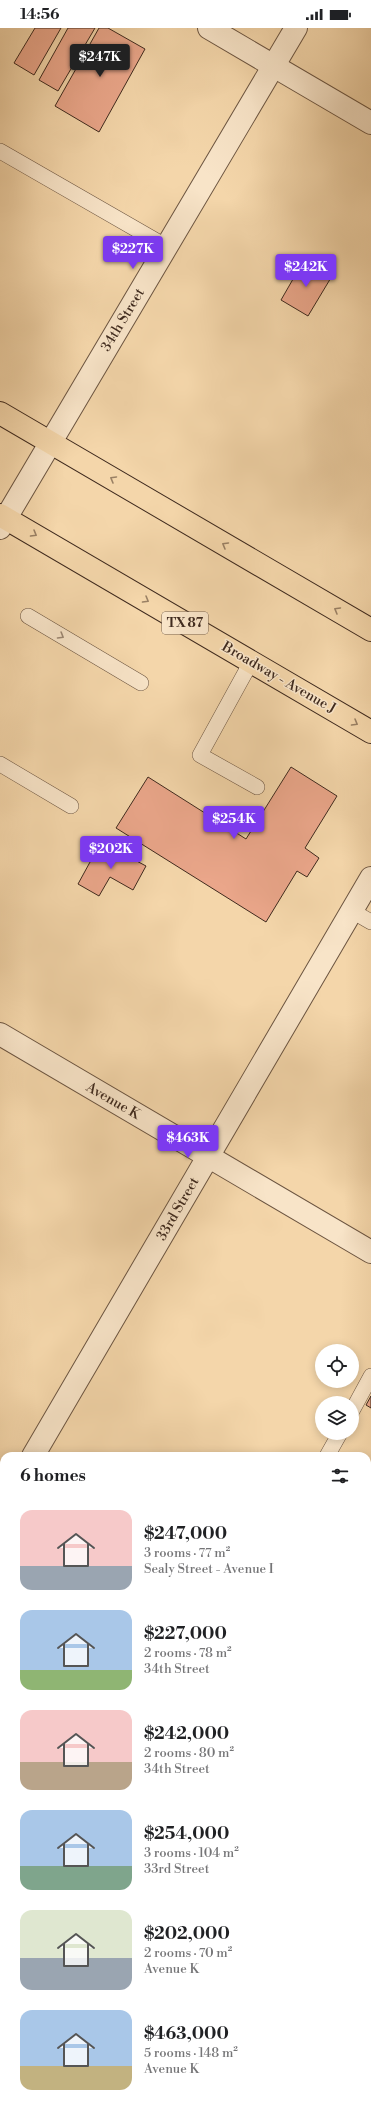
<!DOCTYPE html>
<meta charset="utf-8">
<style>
:root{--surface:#fff;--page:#f2f2f2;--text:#202124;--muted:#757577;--accent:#7c3aed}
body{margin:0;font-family:"Libre Bodoni",serif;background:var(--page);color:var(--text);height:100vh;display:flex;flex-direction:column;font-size:15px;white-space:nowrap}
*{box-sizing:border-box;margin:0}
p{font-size:13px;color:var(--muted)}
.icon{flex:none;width:22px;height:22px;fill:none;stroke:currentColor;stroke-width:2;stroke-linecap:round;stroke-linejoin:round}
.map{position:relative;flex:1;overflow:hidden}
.details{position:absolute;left:0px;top:1424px;width:371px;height:656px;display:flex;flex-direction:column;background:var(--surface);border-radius:12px 12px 0 0;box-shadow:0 2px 10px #0003}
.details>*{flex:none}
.controls{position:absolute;left:315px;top:1316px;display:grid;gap:8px}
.controls a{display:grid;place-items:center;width:44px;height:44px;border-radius:50%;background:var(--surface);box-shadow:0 2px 10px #0003;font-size:20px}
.price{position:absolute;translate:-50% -34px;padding:0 9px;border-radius:4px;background:var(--accent);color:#fff;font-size:13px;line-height:26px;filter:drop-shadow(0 1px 2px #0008)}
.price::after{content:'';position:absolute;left:50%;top:24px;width:12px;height:9px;margin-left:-6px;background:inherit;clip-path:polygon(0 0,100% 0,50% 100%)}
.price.selected{background:#222;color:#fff}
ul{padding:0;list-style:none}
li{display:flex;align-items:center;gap:12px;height:100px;padding:0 20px}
li span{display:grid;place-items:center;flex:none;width:112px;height:80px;border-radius:12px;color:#555}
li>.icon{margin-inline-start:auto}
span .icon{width:48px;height:48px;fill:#fffc;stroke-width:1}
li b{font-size:17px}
h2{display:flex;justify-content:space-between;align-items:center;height:48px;padding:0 20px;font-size:17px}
.status{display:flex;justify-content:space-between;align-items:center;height:28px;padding:0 20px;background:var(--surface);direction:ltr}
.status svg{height:11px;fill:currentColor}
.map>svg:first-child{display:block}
</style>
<div class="status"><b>14:56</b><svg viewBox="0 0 49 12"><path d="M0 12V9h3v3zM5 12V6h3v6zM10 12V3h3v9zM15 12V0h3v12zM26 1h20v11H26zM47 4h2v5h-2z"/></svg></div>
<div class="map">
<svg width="371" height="2080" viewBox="0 0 371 2080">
<rect width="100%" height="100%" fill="#f4d6aa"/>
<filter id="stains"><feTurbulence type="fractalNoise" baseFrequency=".005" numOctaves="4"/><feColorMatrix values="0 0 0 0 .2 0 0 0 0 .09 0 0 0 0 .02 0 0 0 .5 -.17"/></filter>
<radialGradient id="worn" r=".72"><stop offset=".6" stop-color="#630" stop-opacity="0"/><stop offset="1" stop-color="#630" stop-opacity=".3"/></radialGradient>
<g fill="#eaa68a" stroke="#3f2a1e">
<path d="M 35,0 L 61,0 L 34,47 L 14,35 Z"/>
<path d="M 68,0 L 95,0 L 58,63 L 39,52 Z"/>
<path d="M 99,0 L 108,0 L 145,21 L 99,104 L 55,78 Z"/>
<path d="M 304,232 L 332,248 L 308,288 L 281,272 Z"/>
<path d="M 291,739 L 337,768 L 305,820 L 319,830 L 307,849 L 297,843 L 266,894 L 116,800 L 148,749 L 246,811 Z"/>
<path d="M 101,814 L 146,838 L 133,862 L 110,849 L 99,868 L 78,856 Z"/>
<path d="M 371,1368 L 371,1380 L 366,1377 Z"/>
</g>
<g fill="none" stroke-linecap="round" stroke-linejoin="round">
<defs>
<g id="service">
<path d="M 0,123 L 167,219"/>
<path d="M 28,588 L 141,655"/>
<path d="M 251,634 L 200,727 L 257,759"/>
<path d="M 0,736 L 71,778"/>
<path d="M 352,883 L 371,894"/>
<path d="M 352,1383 L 371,1348"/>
<path d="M 327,1428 L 340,1405"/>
<path d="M 0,1981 L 4,1974"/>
</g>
<g id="minor">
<path d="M 209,0 L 371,95"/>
<path d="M 0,500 L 296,0"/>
<path d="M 0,1006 L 371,1224"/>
<path d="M 0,1505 L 4,1508"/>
<path d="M 367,1722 L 371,1724"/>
<path d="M 367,1850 L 371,1843"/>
<path d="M 0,2004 L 4,2007"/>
<path d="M 121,2076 L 128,2080"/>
<path d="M 228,2080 L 232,2076"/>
</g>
<g id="tertiary">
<path d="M 33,1428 L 371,850"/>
<path d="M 0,1485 L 4,1478"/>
</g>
<g id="primary">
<path d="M 0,385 L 371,602"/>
<path d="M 0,487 L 371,704"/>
</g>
</defs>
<use href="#service" stroke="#6c5541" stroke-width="16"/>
<use href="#minor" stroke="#6c5541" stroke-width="24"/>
<use href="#tertiary" stroke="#6c5541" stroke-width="24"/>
<use href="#primary" stroke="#3f2a1e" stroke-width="24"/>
<use href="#service" stroke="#f8e4c8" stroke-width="15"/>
<use href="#minor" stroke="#f8e4c8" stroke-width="22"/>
<use href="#tertiary" stroke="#f8e4c8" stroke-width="22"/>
<use href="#primary" stroke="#f4d6aa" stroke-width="22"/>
</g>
<defs><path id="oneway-chevron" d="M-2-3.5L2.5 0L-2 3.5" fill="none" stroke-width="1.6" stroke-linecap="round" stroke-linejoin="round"/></defs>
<g stroke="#9a8064">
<use href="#oneway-chevron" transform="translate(113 451) rotate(-150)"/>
<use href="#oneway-chevron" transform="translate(34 506) rotate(30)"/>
<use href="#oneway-chevron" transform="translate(225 517) rotate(-150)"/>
<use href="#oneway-chevron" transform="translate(146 572) rotate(30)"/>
<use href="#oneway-chevron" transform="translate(337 582) rotate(-150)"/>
<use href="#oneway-chevron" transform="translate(355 695) rotate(30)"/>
</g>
<use stroke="#9c8773" href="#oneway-chevron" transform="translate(61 608) rotate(31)"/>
<g text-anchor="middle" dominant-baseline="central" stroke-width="3" stroke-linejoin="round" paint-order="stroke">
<rect fill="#f8e4c8" stroke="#766251" stroke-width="1" x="162" y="584" width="46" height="22" rx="3"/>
<g font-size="13" font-weight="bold" fill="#3f2a1e">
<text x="185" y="595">TX 87</text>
</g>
<g font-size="14" fill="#3f2a1e" stroke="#f8e4c8">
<text transform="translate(123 292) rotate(-59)">34th Street</text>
<text transform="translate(279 650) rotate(30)">Broadway - Avenue J</text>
<text transform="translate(113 1073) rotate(30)">Avenue K</text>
<text transform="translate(178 1181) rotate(-60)">33rd Street</text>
</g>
</g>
<rect width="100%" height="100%" filter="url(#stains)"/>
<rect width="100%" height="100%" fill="url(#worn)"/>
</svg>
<div class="controls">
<a><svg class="icon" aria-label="locate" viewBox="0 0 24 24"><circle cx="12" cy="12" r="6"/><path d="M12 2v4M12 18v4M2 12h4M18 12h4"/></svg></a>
<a><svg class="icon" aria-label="layers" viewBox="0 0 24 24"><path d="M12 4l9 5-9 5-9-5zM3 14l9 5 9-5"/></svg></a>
</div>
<b class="price selected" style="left:100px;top:50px">$247K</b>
<b class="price" style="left:133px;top:242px">$227K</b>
<b class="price" style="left:306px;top:260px">$242K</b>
<b class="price" style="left:234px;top:812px">$254K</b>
<b class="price" style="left:111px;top:842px">$202K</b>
<b class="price" style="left:188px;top:1131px">$463K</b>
<section class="details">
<h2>6 homes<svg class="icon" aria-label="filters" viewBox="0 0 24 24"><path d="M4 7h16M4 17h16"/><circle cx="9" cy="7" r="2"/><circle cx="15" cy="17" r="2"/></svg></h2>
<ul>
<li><span style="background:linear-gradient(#f6c9c9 70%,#9aa5b1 0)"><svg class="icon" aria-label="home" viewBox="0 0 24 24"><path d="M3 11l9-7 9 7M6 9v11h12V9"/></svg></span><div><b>$247,000</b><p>3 rooms · 77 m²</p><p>Sealy Street - Avenue I</p></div></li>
<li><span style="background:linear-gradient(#a9c7e8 75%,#8fb573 0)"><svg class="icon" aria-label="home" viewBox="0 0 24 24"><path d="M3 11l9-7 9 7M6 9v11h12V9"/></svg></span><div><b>$227,000</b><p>2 rooms · 78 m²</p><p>34th Street</p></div></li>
<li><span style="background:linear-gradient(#f6c9c9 65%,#b9a48a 0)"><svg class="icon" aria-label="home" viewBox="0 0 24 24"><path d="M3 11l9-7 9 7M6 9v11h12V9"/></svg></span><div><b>$242,000</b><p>2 rooms · 80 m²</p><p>34th Street</p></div></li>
<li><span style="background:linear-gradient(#a9c7e8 70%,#7fa58c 0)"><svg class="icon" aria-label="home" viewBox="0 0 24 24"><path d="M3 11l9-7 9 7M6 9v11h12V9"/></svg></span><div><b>$254,000</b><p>3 rooms · 104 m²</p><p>33rd Street</p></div></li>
<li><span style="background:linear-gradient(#dfe7d0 60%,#9aa5b1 0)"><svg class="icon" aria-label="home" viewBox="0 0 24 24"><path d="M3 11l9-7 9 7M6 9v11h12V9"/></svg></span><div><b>$202,000</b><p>2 rooms · 70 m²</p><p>Avenue K</p></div></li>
<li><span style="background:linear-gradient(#a9c7e8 70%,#c2b280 0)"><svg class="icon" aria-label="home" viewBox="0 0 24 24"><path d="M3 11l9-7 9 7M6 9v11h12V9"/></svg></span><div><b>$463,000</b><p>5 rooms · 148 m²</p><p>Avenue K</p></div></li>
</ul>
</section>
</div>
